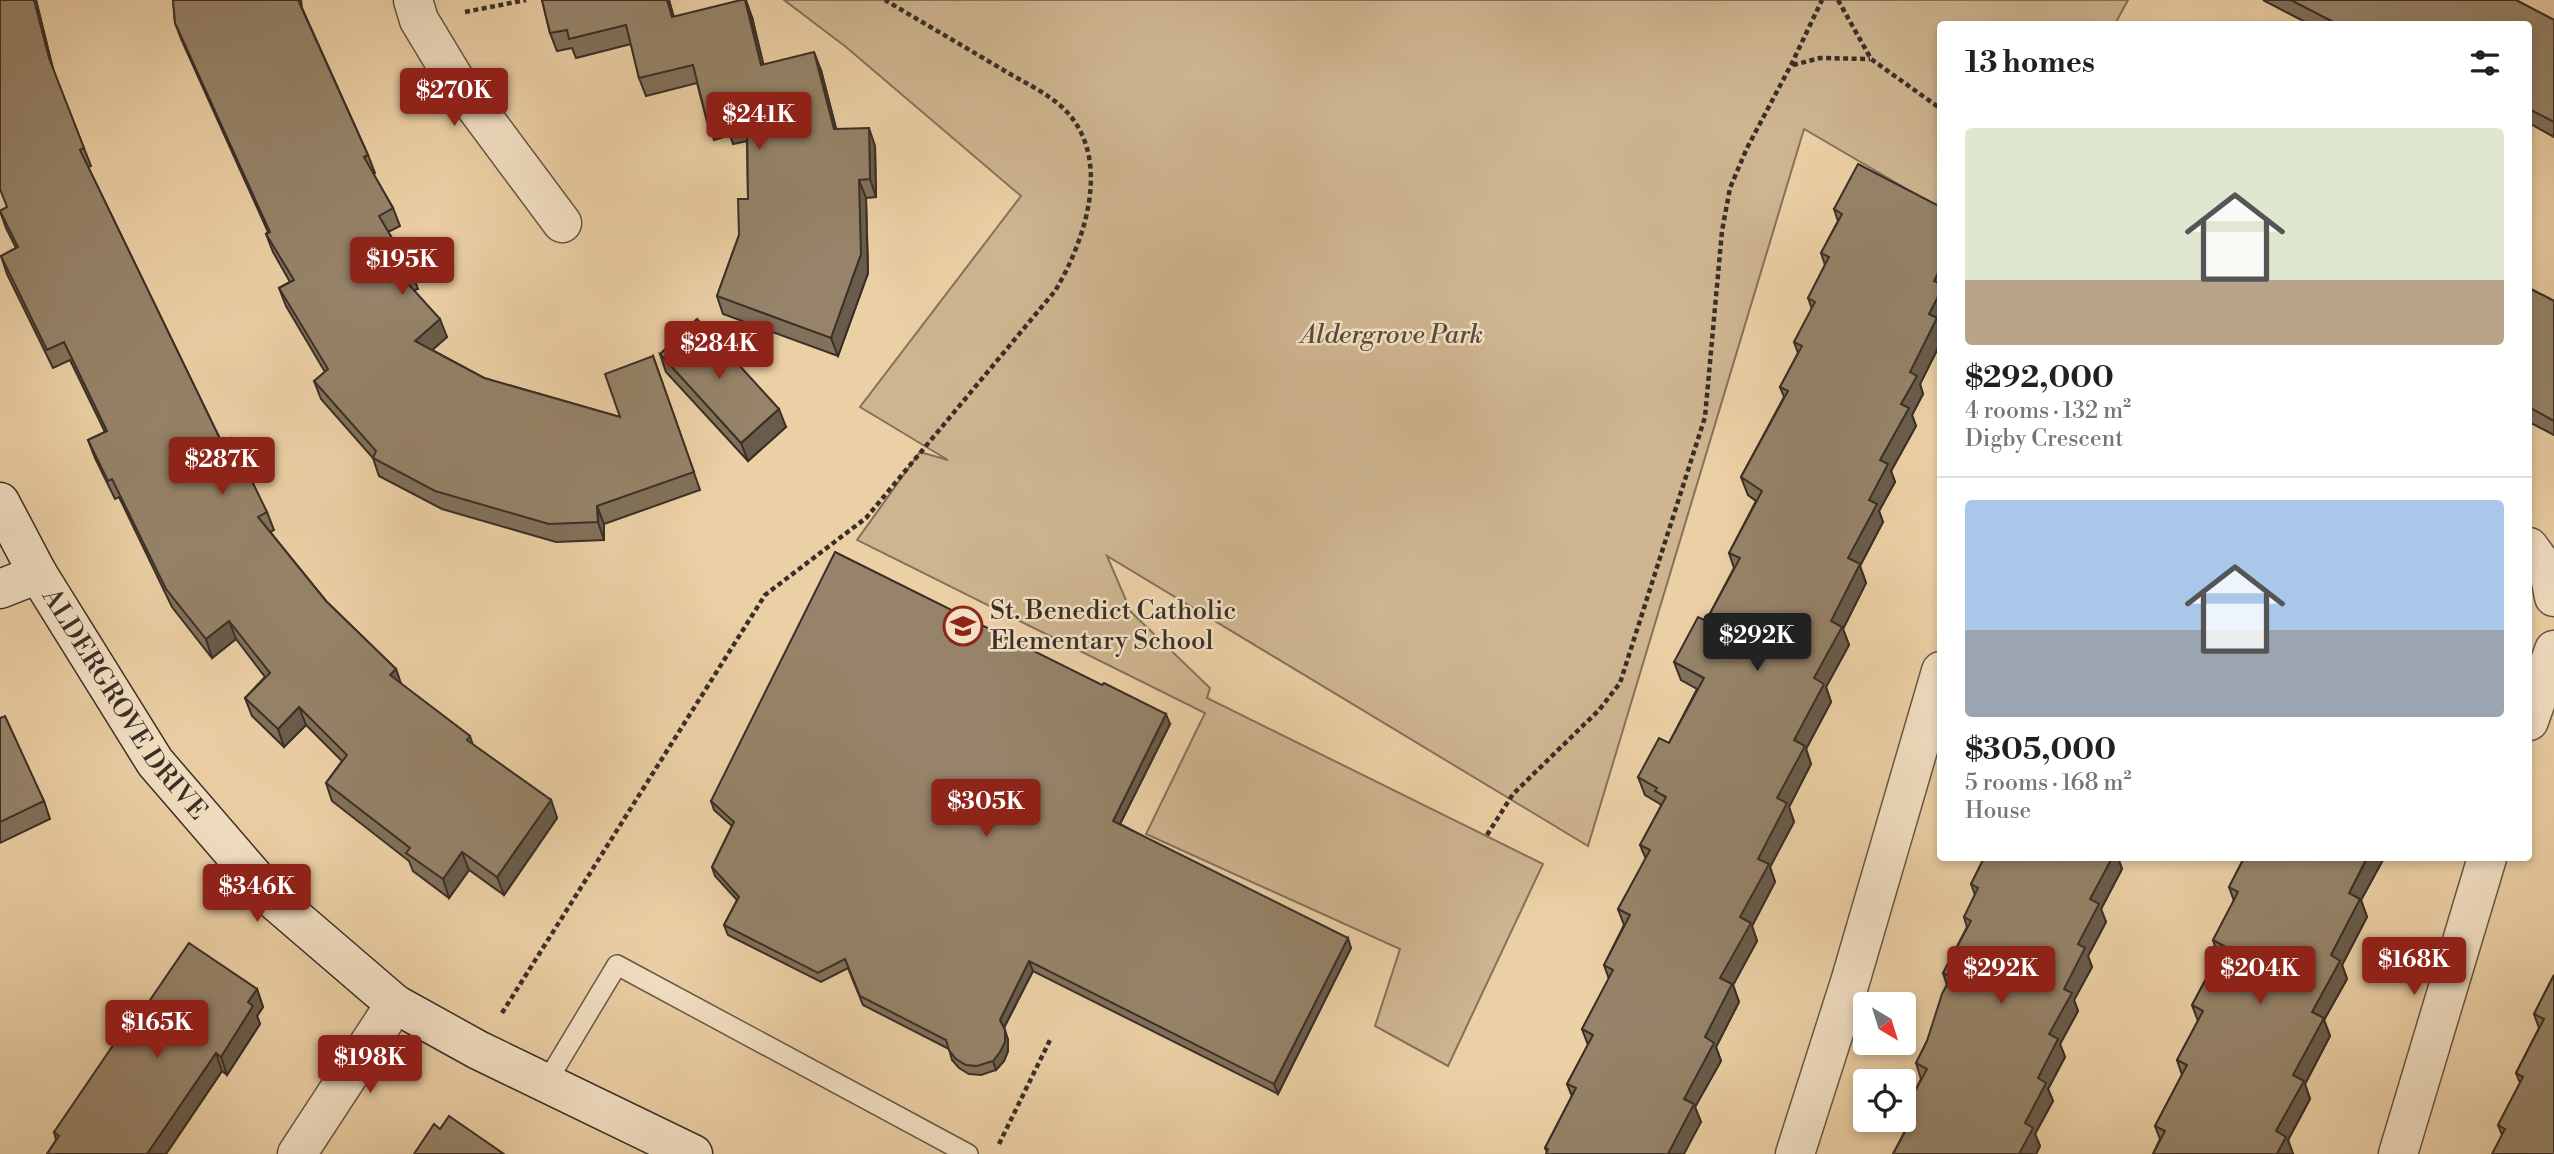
<!DOCTYPE html>
<meta charset="utf-8">
<style>
:root{--surface:#fff;--page:#f6f6f6;--text:#202124;--muted:#757577;--line:#e0e0e0;--accent:#8f2418}
body{margin:0;font-family:"Libre Bodoni",serif;background:var(--page);color:var(--text);height:100vh;display:flex;flex-direction:column;font-size:26px;white-space:nowrap}
*{box-sizing:border-box;margin:0}
p{font-size:23px;color:var(--muted)}
.icon{flex:none;width:38px;height:38px;fill:none;stroke:currentColor;stroke-width:2;stroke-linecap:round;stroke-linejoin:round}
.map{position:relative;flex:1;overflow:hidden}
.details{position:absolute;left:1937px;top:21px;width:595px;height:840px;display:flex;flex-direction:column;background:var(--surface);border-radius:7px;box-shadow:0 4px 10px #0003}
.details>*{flex:none}
.needle{width:46px;rotate:142deg}
.controls{position:absolute;left:1853px;top:992px;display:grid;gap:14px}
.controls a{display:grid;place-items:center;width:63px;height:63px;border-radius:7px;background:var(--surface);box-shadow:0 4px 10px #0003;font-size:35px}
.price{position:absolute;translate:-50% -60px;padding:0 16px;border-radius:7px;background:var(--accent);color:#fff;font-size:23px;line-height:46px;filter:drop-shadow(0 2px 4px #0008)}
.price::after{content:'';position:absolute;left:50%;top:42px;width:21px;height:16px;margin-left:-10px;background:inherit;clip-path:polygon(0 0,100% 0,50% 100%)}
.price.current{background:#222;color:#fff}
ul{padding:0;list-style:none}
li{display:grid;align-content:center;gap:14px;height:371px;padding:0 28px}
li+li{border-top:2px solid var(--line)}
li span{display:grid;place-items:center;height:217px;border-radius:7px;color:#555}
li>.icon{margin-inline-start:auto}
span .icon{width:126px;height:126px;fill:#fffc;stroke-width:1}
li b{font-size:30px}
h2{display:flex;justify-content:space-between;align-items:center;height:84px;padding:0 28px;font-size:30px}
.map>svg:first-child{display:block}
</style>
<div class="map">
<svg width="2554" height="1154" viewBox="0 0 2554 1154">
<rect width="100%" height="100%" fill="#ecd0a5"/>
<filter id="stains"><feTurbulence type="fractalNoise" baseFrequency=".00286" numOctaves="4"/><feColorMatrix values="0 0 0 0 .2 0 0 0 0 .09 0 0 0 0 .02 0 0 0 .5 -.17"/></filter>
<radialGradient id="worn" r=".72"><stop offset=".6" stop-color="#630" stop-opacity="0"/><stop offset="1" stop-color="#630" stop-opacity=".3"/></radialGradient>
<path fill="#ceb590" stroke="#84725c" stroke-width="2" d="M 784,0 L 2128,0 L 2115,24 L 1941,24 L 1941,209 L 1804,129 L 1588,846 L 1107,556 L 1131,612 L 1210,688 L 1207,698 L 1543,864 L 1448,1066 L 1375,1026 L 1400,949 L 1146,834 L 1205,713 L 857,540 L 920,452 L 948,460 L 860,407 L 1021,196 L 846,47 Z"/>
<g fill="none" stroke-linecap="round" stroke-linejoin="round">
<defs>
<path id="lane" d="M 546,1083 L 617,965 L 968,1154"/>
<g id="street">
<path d="M 413,0 L 419,20 L 454,78 L 562,223"/>
<path d="M 2529,547 L 2550,576 L 2554,597"/>
<path d="M 2529,721 L 2554,650"/>
<path d="M 297,1154 L 395,1004"/>
<path d="M 1795,1154 L 1850,982 L 1941,671"/>
<path d="M 2398,1154 L 2487,858"/>
</g>
<g id="secondary">
<path id="s1" d="M 0,502 L 38,574 L 155,762 L 274,900 L 395,1004 L 478,1050 L 693,1154"/>
<path d="M 0,589 L 38,574"/>
</g>
</defs>
<use href="#lane" stroke="#665746" stroke-width="22"/>
<use href="#street" stroke="#665746" stroke-width="41"/>
<use href="#secondary" stroke="#392f27" stroke-width="41"/>
<g stroke="#392f27" stroke-width="4.5" stroke-dasharray="5 3.5" stroke-linecap="butt">
<path d="M 1838,0 L 1871,59 L 1941,109"/>
<path d="M 465,12 L 526,0"/>
<path d="M 1793,65 L 1820,58 L 1870,59"/>
<path d="M 1487,835 L 1513,794 L 1599,710 L 1620,683 L 1705,417 L 1722,231 L 1730,188 L 1747,148 L 1791,65 L 1822,0"/>
<path d="M 502,1013 L 765,595 L 866,518 L 1055,291 C 1085,241 1112,161 1067,112 C 1050,94 1025,83 1005,71 C 965,47 925,24 885,0"/>
<path d="M 999,1144 L 1051,1038"/>
</g>
<use href="#lane" stroke="#f3e0c4" stroke-width="19"/>
<use href="#street" stroke="#f3e0c4" stroke-width="38"/>
<use href="#secondary" stroke="#f3e0c4" stroke-width="38"/>
</g>
<g fill="#81715a" stroke="#392f27" stroke-width="2">
<path d="M 0,0 L 36,0 L 54,73 L 91,166 L 88,167 L 222,443 L 267,512 L 274,530 L 270,532 L 326,601 L 396,669 L 401,684 L 470,736 L 473,745 L 551,800 L 557,818 L 504,895 L 469,870 L 449,898 L 413,871 L 409,861 L 332,801 L 326,783 L 342,761 L 306,725 L 284,747 L 252,716 L 245,698 L 265,677 L 236,639 L 212,658 L 172,607 L 119,497 L 115,499 L 95,458 L 88,440 L 105,432 L 70,360 L 53,368 L 7,274 L 1,256 L 16,248 L 6,228 L 0,211 L 7,207 Z"/>
<path d="M 173,0 L 301,0 L 302,8 L 368,155 L 375,173 L 373,174 L 393,208 L 400,226 L 388,232 L 411,270 L 418,289 L 414,290 L 447,337 L 432,350 L 484,378 L 620,417 L 653,356 L 700,490 L 604,524 L 604,540 L 556,542 L 442,509 L 379,476 L 373,458 L 321,399 L 314,381 L 325,372 L 286,306 L 279,288 L 290,282 L 273,252 L 266,234 L 268,232 L 182,41 L 175,23 Z"/>
<path d="M 542,0 L 669,0 L 674,17 L 752,17 L 763,64 L 821,70 L 836,129 L 875,146 L 876,197 L 866,198 L 868,273 L 838,356 L 723,314 L 717,296 L 739,235 L 748,199 L 747,141 L 733,144 L 730,135 L 714,140 L 707,121 L 697,83 L 646,96 L 639,78 L 631,44 L 576,58 L 572,48 L 557,51 L 550,33 Z"/>
<path d="M 2263,0 L 2516,0 L 2554,20 L 2554,137 L 2529,123 L 2529,24 L 2309,24 Z"/>
<path d="M 1941,207 L 1941,322 L 1939,325 L 1941,329 L 1941,342 L 1920,384 L 1923,394 L 1912,415 L 1916,426 L 1891,471 L 1895,482 L 1879,511 L 1883,522 L 1860,566 L 1866,583 L 1843,629 L 1849,645 L 1826,687 L 1831,702 L 1806,749 L 1811,764 L 1789,807 L 1794,822 L 1770,867 L 1775,882 L 1752,926 L 1757,941 L 1733,985 L 1739,1002 L 1716,1047 L 1721,1061 L 1695,1107 L 1701,1122 L 1547,1152 L 1545,1148 L 1572,1096 L 1567,1084 L 1588,1045 L 1582,1029 L 1609,979 L 1604,965 L 1624,925 L 1618,909 L 1646,859 L 1640,845 L 1661,806 L 1660,804 L 1645,795 L 1638,777 L 1669,743 L 1697,689 L 1681,680 L 1674,662 L 1706,621 L 1734,568 L 1729,553 L 1756,501 L 1748,495 L 1741,477 L 1784,397 L 1780,387 L 1798,353 L 1794,342 L 1812,309 L 1808,298 L 1825,265 L 1821,253 L 1838,221 L 1834,209 Z"/>
<path d="M 2529,288 L 2554,301 L 2554,435 L 2529,422 Z"/>
<path d="M 660,354 L 786,427 L 748,461 L 666,372 Z"/>
<path d="M 0,718 L 44,801 L 50,819 L 0,843 Z"/>
<path d="M 1170,724 L 1120,824 L 1351,948 L 1278,1094 L 1033,971 L 1004,1028 L 1008,1040 L 1008,1051 L 1004,1061 L 996,1070 L 981,1075 L 969,1074 L 959,1068 L 952,1060 L 949,1049 L 863,1005 L 848,968 L 821,982 L 728,935 L 724,925 L 737,900 L 715,876 L 712,867 L 732,826 L 714,810 L 711,801 Z"/>
<path d="M 1984,858 L 2118,858 L 2122,869 L 2101,909 L 2106,922 L 2088,956 L 2092,967 L 2074,1000 L 2078,1011 L 2060,1044 L 2065,1057 L 2048,1089 L 2053,1101 L 2035,1134 L 2040,1146 L 2036,1154 L 1893,1154 L 1906,1129 L 1903,1120 L 1904,1112 L 1921,1079 L 1916,1063 L 1927,1041 L 1947,985 L 1943,973 L 1967,927 L 1964,917 L 1975,895 L 1971,884 Z"/>
<path d="M 2244,858 L 2384,858 L 2361,900 L 2367,917 L 2342,965 L 2347,979 L 2324,1020 L 2330,1036 L 2305,1084 L 2310,1099 L 2288,1140 L 2293,1154 L 2153,1154 L 2160,1139 L 2155,1126 L 2182,1075 L 2177,1060 L 2198,1021 L 2192,1005 L 2218,956 L 2213,940 L 2234,901 L 2229,887 Z"/>
<path d="M 2554,975 L 2554,1154 L 2502,1135 L 2498,1125 L 2520,1083 L 2516,1073 L 2539,1028 L 2534,1014 Z"/>
<path d="M 257,989 L 263,1007 L 257,1016 L 260,1024 L 227,1075 L 222,1071 L 166,1154 L 47,1154 L 56,1140 L 54,1132 Z"/>
</g>
<g fill="#695c4a" stroke="#392f27" stroke-width="2">
<path d="M 34,0 L 36,0 L 55,77 L 49,58 Z"/>
<path d="M 667,0 L 669,0 L 678,36 L 672,17 Z"/>
<path d="M 746,0 L 752,17 L 768,83 L 761,65 Z"/>
<path d="M 814,52 L 821,70 L 841,147 L 834,129 Z"/>
<path d="M 869,128 L 875,146 L 876,197 L 870,179 Z"/>
<path d="M 859,180 L 866,198 L 868,273 L 838,356 L 831,338 Z"/>
<path d="M 1941,267 L 1941,322 L 1939,325 L 1941,329 L 1941,342 L 1920,384 L 1923,394 L 1912,415 L 1916,426 L 1891,471 L 1895,482 L 1879,511 L 1883,522 L 1860,566 L 1866,583 L 1843,629 L 1849,645 L 1826,687 L 1831,702 L 1806,749 L 1811,764 L 1789,807 L 1794,822 L 1770,867 L 1775,882 L 1752,926 L 1757,941 L 1733,985 L 1739,1002 L 1716,1047 L 1721,1061 L 1695,1107 L 1701,1122 L 1684,1154 L 1668,1154 L 1684,1099 L 1705,1037 L 1720,978 L 1740,917 L 1814,678 L 1848,558 L 1869,500 L 1880,460 L 1901,404 L 1910,372 L 1929,314 L 1934,281 Z"/>
<path d="M 440,319 L 447,337 L 422,359 L 415,341 Z"/>
<path d="M 779,409 L 786,427 L 748,461 L 741,443 Z"/>
<path d="M 597,506 L 604,524 L 604,540 L 598,522 Z"/>
<path d="M 229,621 L 236,639 L 212,658 L 206,639 Z"/>
<path d="M 396,669 L 402,687 L 390,675 Z"/>
<path d="M 299,707 L 306,725 L 284,747 L 278,729 Z"/>
<path d="M 1166,714 L 1170,724 L 1117,830 L 1113,821 Z"/>
<path d="M 551,800 L 557,818 L 504,895 L 497,877 Z"/>
<path d="M 462,852 L 469,870 L 449,898 L 443,879 Z"/>
<path d="M 2108,858 L 2118,858 L 2122,869 L 2101,909 L 2106,922 L 2088,956 L 2092,967 L 2074,1000 L 2078,1011 L 2060,1044 L 2065,1057 L 2048,1089 L 2053,1101 L 2035,1134 L 2040,1146 L 2036,1154 L 2019,1154 L 2025,1123 L 2049,1034 L 2078,944 L 2090,899 Z"/>
<path d="M 2367,858 L 2384,858 L 2361,900 L 2367,917 L 2342,965 L 2347,979 L 2324,1020 L 2330,1036 L 2305,1084 L 2310,1099 L 2288,1140 L 2293,1154 L 2277,1154 L 2276,1131 L 2312,1012 L 2331,955 L 2349,893 Z"/>
<path d="M 1348,938 L 1351,948 L 1278,1094 L 1274,1084 Z"/>
<path d="M 1029,961 L 1033,971 L 1003,1029 L 1000,1020 Z"/>
<path d="M 257,989 L 263,1007 L 257,1016 L 260,1024 L 227,1075 L 221,1057 L 248,1002 Z"/>
<path d="M 1005,1030 L 1008,1040 L 1008,1051 L 1004,1061 L 996,1070 L 993,1061 Z"/>
<path d="M 216,1053 L 222,1071 L 166,1154 L 147,1154 Z"/>
</g>
<g fill="#968369" stroke="#392f27" stroke-width="2">
<path d="M 0,0 L 34,0 L 49,58 L 84,148 L 80,150 L 222,443 L 231,438 L 267,512 L 258,517 L 326,601 L 396,669 L 390,675 L 470,736 L 467,740 L 551,800 L 497,877 L 462,852 L 443,879 L 406,853 L 410,848 L 326,783 L 347,755 L 299,707 L 278,729 L 245,698 L 270,673 L 229,621 L 206,639 L 166,589 L 112,479 L 108,481 L 88,440 L 107,431 L 64,342 L 47,350 L 1,256 L 18,247 L 0,211 L 7,207 L 0,189 Z"/>
<path d="M 173,0 L 298,0 L 368,155 L 364,157 L 393,208 L 379,216 L 411,270 L 401,276 L 440,319 L 415,341 L 484,378 L 620,417 L 605,374 L 653,356 L 694,472 L 597,506 L 598,522 L 549,524 L 435,491 L 373,458 L 376,451 L 314,381 L 328,369 L 279,288 L 294,280 L 266,234 L 270,232 L 175,23 Z"/>
<path d="M 542,0 L 667,0 L 672,17 L 741,0 L 745,0 L 761,65 L 814,52 L 834,129 L 869,128 L 870,179 L 859,180 L 861,254 L 831,338 L 717,296 L 739,235 L 738,199 L 748,199 L 747,121 L 726,126 L 724,116 L 707,121 L 693,65 L 639,78 L 626,25 L 569,39 L 567,30 L 550,33 Z"/>
<path d="M 2291,0 L 2516,0 L 2554,20 L 2554,122 L 2529,109 L 2529,24 L 2337,24 Z"/>
<path d="M 1858,164 L 1941,207 L 1941,267 L 1934,281 L 1941,284 L 1941,291 L 1929,314 L 1937,318 L 1910,372 L 1917,376 L 1901,404 L 1909,408 L 1880,460 L 1888,464 L 1869,500 L 1877,504 L 1848,558 L 1860,564 L 1831,621 L 1842,627 L 1814,678 L 1824,684 L 1794,740 L 1805,746 L 1777,798 L 1787,803 L 1758,859 L 1769,864 L 1740,917 L 1751,923 L 1720,978 L 1732,984 L 1705,1037 L 1714,1043 L 1684,1099 L 1694,1104 L 1668,1154 L 1546,1154 L 1548,1149 L 1545,1148 L 1576,1088 L 1567,1084 L 1593,1035 L 1582,1029 L 1613,970 L 1604,965 L 1630,915 L 1618,909 L 1650,850 L 1640,845 L 1666,797 L 1655,791 L 1657,788 L 1638,777 L 1659,738 L 1669,743 L 1704,678 L 1674,662 L 1698,617 L 1706,621 L 1740,558 L 1729,553 L 1762,491 L 1741,477 L 1788,391 L 1780,387 L 1802,346 L 1794,342 L 1815,302 L 1808,298 L 1829,257 L 1821,253 L 1842,214 L 1834,209 Z"/>
<path d="M 2529,288 L 2554,301 L 2554,421 L 2529,407 Z"/>
<path d="M 697,319 L 779,409 L 741,443 L 660,354 Z"/>
<path d="M 835,552 L 1102,685 L 1104,683 L 1166,714 L 1113,821 L 1348,938 L 1274,1084 L 1029,961 L 1000,1020 L 1005,1030 L 1005,1042 L 1000,1052 L 993,1061 L 977,1066 L 966,1065 L 956,1059 L 949,1050 L 946,1040 L 860,996 L 845,959 L 818,973 L 724,925 L 739,897 L 712,867 L 734,822 L 711,801 Z"/>
<path d="M 5,716 L 44,801 L 0,822 L 0,718 Z"/>
<path d="M 1984,858 L 2112,858 L 2090,899 L 2099,904 L 2078,944 L 2085,948 L 2064,989 L 2072,993 L 2049,1034 L 2058,1039 L 2038,1078 L 2046,1083 L 2025,1123 L 2033,1128 L 2019,1154 L 1893,1154 L 1911,1121 L 1904,1117 L 1904,1112 L 1927,1069 L 1916,1063 L 1927,1041 L 1942,994 L 1951,977 L 1943,973 L 1971,921 L 1964,917 L 1978,888 L 1971,884 Z"/>
<path d="M 2244,858 L 2367,858 L 2349,893 L 2360,899 L 2331,955 L 2340,961 L 2312,1012 L 2324,1018 L 2293,1075 L 2304,1081 L 2276,1131 L 2286,1137 L 2277,1154 L 2153,1154 L 2165,1131 L 2155,1126 L 2187,1065 L 2177,1060 L 2203,1011 L 2192,1005 L 2224,946 L 2213,940 L 2238,892 L 2229,887 Z"/>
<path d="M 189,943 L 257,989 L 248,1002 L 253,1006 L 221,1057 L 216,1053 L 147,1154 L 47,1154 L 59,1136 L 54,1132 L 131,1019 L 135,1022 Z"/>
<path d="M 2554,975 L 2554,1154 L 2492,1154 L 2505,1129 L 2498,1125 L 2523,1077 L 2516,1073 L 2544,1019 L 2534,1014 Z"/>
<path d="M 449,1116 L 504,1154 L 414,1154 L 434,1124 L 440,1129 Z"/>
</g>
<defs>
<symbol id="school-ring" viewBox="-11 -11 22 22"><circle r="9.5" fill="#f3e0c4" stroke="#8f2418" stroke-width="1.5"/><path d="M0-5L7-2L0 1L-7-2ZM-4 1L0 2.5L4 1V4Q0 6-4 4Z" fill="#8f2418"/></symbol>
</defs>
<g fill-rule="evenodd">
<use href="#school-ring" x="941" y="604" width="44" height="44"/>
</g>
<g text-anchor="middle" dominant-baseline="central" stroke-width="5" stroke-linejoin="round" paint-order="stroke">
<g font-size="26" font-style="italic" fill="#574a3c" stroke="#f3e0c4">
<text x="1392" y="335">Aldergrove Park</text>
</g>
<g font-size="26" fill="#392f27" stroke="#f3e0c4" text-anchor="start">
<text x="990" y="611">St. Benedict Catholic<tspan x="990" dy="30">Elementary School</tspan></text>
</g>
<g font-size="26" fill="#392f27" stroke="#f3e0c4">
<text stroke="none"><textPath href="#s1" startOffset="238">ALDERGROVE DRIVE</textPath></text>
</g>
</g>
<rect width="100%" height="100%" filter="url(#stains)"/>
<rect width="100%" height="100%" fill="url(#worn)"/>
</svg>
<div class="controls">
<a><svg class="needle" viewBox="-14 -14 28 28"><path d="M0-13l5 13h-10z" fill="#e53935"/><path d="M0 13l5-13h-10z" fill="#757577"/></svg></a>
<a><svg class="icon" aria-label="locate" viewBox="0 0 24 24"><circle cx="12" cy="12" r="6"/><path d="M12 2v4M12 18v4M2 12h4M18 12h4"/></svg></a>
</div>
<b class="price" style="left:454px;top:128px">$270K</b>
<b class="price" style="left:759px;top:152px">$241K</b>
<b class="price" style="left:402px;top:297px">$195K</b>
<b class="price" style="left:719px;top:381px">$284K</b>
<b class="price" style="left:222px;top:497px">$287K</b>
<b class="price current" style="left:1757px;top:673px">$292K</b>
<b class="price" style="left:986px;top:839px">$305K</b>
<b class="price" style="left:257px;top:924px">$346K</b>
<b class="price" style="left:2414px;top:997px">$168K</b>
<b class="price" style="left:2001px;top:1006px">$292K</b>
<b class="price" style="left:2260px;top:1006px">$204K</b>
<b class="price" style="left:157px;top:1060px">$165K</b>
<b class="price" style="left:370px;top:1095px">$198K</b>
<section class="details">
<h2>13 homes<svg class="icon" aria-label="filters" viewBox="0 0 24 24"><path d="M4 7h16M4 17h16"/><circle cx="9" cy="7" r="2"/><circle cx="15" cy="17" r="2"/></svg></h2>
<ul>
<li><span style="background:linear-gradient(#dfe7d0 70%,#b9a48a 0)"><svg class="icon" aria-label="home" viewBox="0 0 24 24"><path d="M3 11l9-7 9 7M6 9v11h12V9"/></svg></span><div><b>$292,000</b><p>4 rooms · 132 m²</p><p>Digby Crescent</p></div></li>
<li><span style="background:linear-gradient(#a9c7e8 60%,#9aa5b1 0)"><svg class="icon" aria-label="home" viewBox="0 0 24 24"><path d="M3 11l9-7 9 7M6 9v11h12V9"/></svg></span><div><b>$305,000</b><p>5 rooms · 168 m²</p><p>House</p></div></li>
</ul>
</section>
</div>
